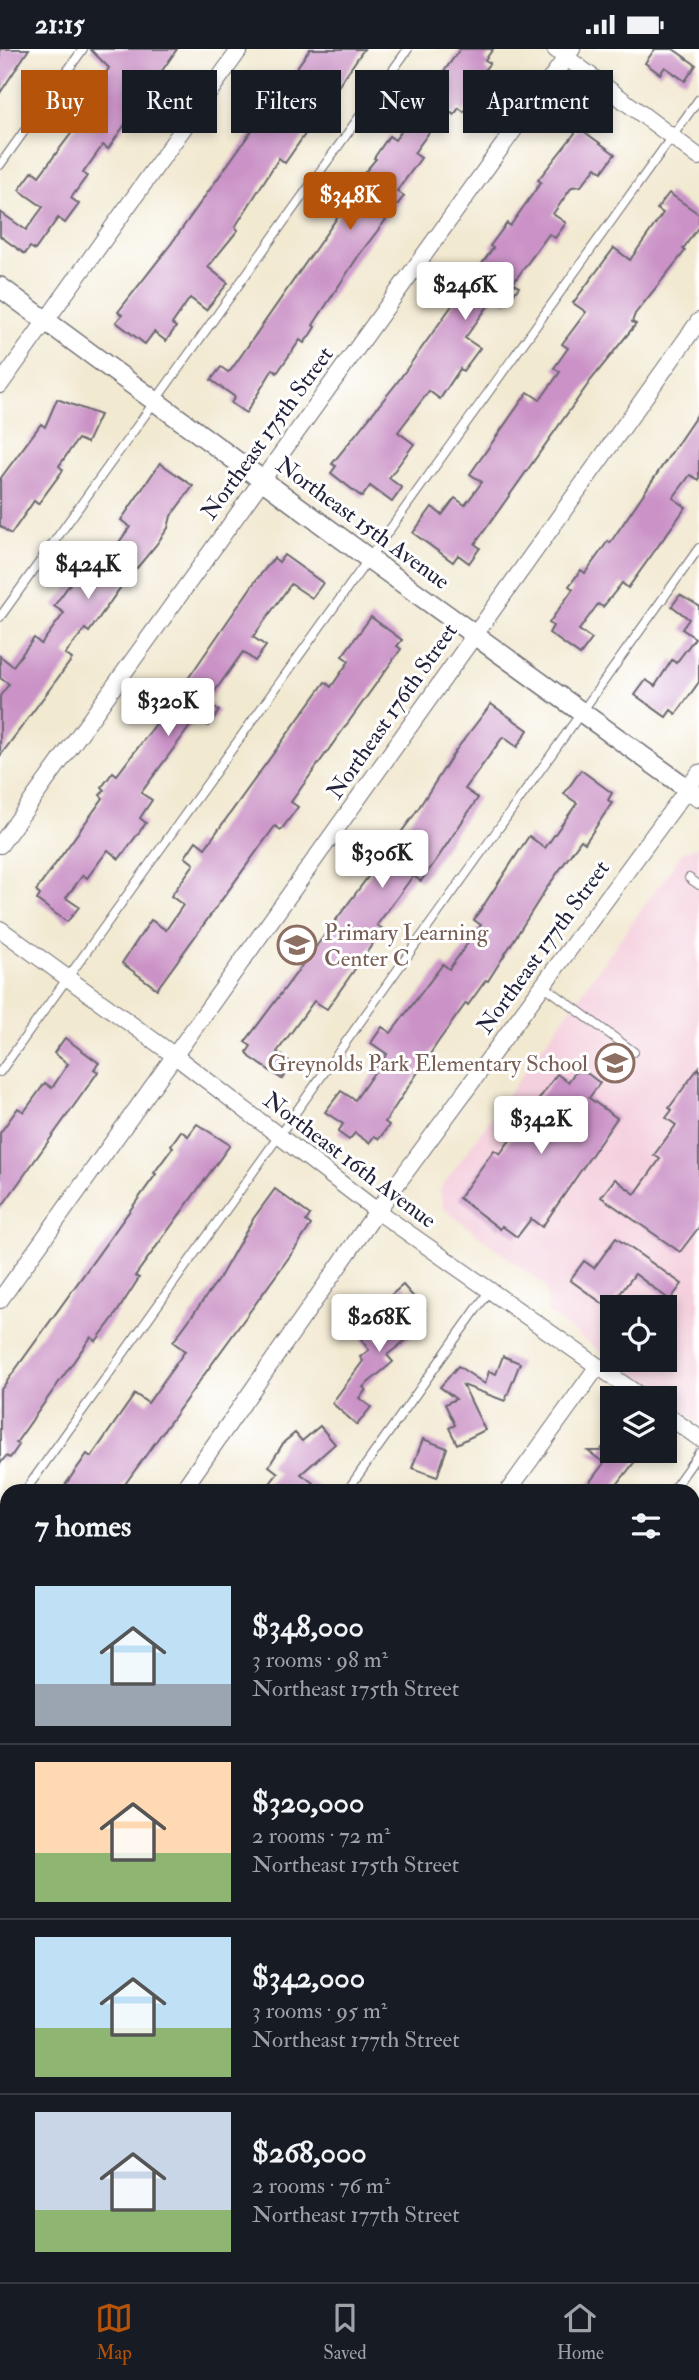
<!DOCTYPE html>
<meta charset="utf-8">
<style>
:root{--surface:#171b24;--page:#242831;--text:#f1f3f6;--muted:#9ea1a6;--line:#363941;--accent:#b45309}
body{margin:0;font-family:"IM FELL Double Pica",serif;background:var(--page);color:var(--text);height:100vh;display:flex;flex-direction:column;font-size:26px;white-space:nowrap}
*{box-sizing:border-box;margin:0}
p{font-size:23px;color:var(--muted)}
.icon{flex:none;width:38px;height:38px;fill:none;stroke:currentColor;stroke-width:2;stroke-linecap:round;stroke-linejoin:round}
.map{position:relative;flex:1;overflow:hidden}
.panel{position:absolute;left:0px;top:1435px;width:700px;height:798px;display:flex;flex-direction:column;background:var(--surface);border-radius:21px 21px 0 0;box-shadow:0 4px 10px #0003}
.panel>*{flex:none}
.guide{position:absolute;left:21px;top:21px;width:658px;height:63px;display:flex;gap:14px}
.tools{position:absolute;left:600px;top:1246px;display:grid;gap:14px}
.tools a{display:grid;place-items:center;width:77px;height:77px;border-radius:0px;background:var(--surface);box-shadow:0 4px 10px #0003;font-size:35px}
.price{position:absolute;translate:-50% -60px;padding:0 16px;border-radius:7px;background:#fff;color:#222;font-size:23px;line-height:46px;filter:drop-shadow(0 2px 4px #0008)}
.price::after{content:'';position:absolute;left:50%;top:42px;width:21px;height:16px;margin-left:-10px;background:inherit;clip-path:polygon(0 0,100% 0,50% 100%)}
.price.selected{background:var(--accent);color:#fff}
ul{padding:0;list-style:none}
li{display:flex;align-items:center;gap:21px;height:175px;padding:0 35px}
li+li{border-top:2px solid var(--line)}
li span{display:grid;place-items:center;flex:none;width:196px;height:140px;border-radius:0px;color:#555}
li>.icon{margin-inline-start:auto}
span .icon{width:84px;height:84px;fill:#fffc;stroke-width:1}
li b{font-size:30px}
h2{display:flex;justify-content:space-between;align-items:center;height:84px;padding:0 35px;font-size:30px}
.pill{padding:0 24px;border-radius:0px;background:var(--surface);box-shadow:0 4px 10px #0003;font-size:24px;line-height:63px}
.pill.selected{background:var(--accent);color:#fff}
.status{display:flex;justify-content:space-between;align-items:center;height:49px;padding:0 35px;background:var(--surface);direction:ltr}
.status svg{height:19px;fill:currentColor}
.tabs{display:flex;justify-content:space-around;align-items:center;height:98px;border-top:2px solid var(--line);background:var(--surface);font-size:19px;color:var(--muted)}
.tabs a{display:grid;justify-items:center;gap:4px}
.tabs .selected{color:var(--accent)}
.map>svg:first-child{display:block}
</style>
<div class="status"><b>21:15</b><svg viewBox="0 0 49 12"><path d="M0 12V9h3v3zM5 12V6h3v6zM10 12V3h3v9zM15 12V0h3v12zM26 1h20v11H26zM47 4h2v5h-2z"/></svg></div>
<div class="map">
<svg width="699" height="2233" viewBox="0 0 699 2233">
<rect width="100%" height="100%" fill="#fff"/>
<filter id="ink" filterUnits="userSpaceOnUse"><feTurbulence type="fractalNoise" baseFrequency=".0143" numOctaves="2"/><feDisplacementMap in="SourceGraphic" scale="14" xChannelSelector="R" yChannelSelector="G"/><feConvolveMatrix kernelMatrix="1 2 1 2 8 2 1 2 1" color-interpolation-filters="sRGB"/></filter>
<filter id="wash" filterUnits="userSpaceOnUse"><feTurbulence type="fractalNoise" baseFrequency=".00686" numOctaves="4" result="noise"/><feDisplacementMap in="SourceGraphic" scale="28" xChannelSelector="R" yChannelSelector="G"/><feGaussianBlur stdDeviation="1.57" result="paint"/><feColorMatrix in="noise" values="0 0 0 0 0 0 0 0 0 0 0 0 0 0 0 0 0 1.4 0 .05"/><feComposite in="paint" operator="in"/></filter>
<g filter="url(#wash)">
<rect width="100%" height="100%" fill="#f2e9d1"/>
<path fill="#f4cfdd" d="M 699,797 L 699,1374 L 613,1311 L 665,1311 L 665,1258 L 612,1258 L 612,1311 L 548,1264 L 546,1238 L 443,1159 L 440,1140 L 683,803 Z"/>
<g id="blocks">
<g fill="#ca92c6">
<path d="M 0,0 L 29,0 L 0,44 Z"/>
<path d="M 90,0 L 177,0 L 108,100 L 103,96 L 83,124 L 87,127 L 71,149 L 79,155 L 65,174 L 58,169 L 35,201 L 30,198 L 25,205 L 0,187 L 0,163 L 26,181 L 43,158 L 19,141 L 33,122 L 39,127 L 79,74 L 75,70 L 109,19 Z"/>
<path d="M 310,0 L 364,0 L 285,114 L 279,109 L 235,178 L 238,181 L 208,218 L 228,234 L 206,261 L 190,249 L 172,275 L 176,278 L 166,292 L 154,283 L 145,295 L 116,273 L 122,266 L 118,263 L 171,195 Z"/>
<path d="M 460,0 L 493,0 L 485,11 L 490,14 L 485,20 L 490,23 L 464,63 L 459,59 L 454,66 L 446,60 L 414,104 L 421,109 L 397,142 L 404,147 L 359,206 L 313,276 L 315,278 L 310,286 L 304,294 L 300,291 L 277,324 L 273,320 L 246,364 L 231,354 L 235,348 L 211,331 L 221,318 L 228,323 L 231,321 L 339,166 L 333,161 L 376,110 L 374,109 L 389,87 L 395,91 Z"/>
<path d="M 655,0 L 673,0 L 696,16 L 685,32 L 665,18 L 660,25 L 645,14 Z"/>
<path d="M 579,79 L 615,105 L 602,123 L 596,118 L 581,137 L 572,138 L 553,165 L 566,174 L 555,189 L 549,185 L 513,234 L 519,238 L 507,254 L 496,246 L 465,289 L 480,299 L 463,322 L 460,320 L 440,350 L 429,342 L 398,383 L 414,395 L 389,429 L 402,439 L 392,453 L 370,437 L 362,448 L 331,424 L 336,417 L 332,415 L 396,335 L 493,199 L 490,197 L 507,174 L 510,177 L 541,133 L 538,131 Z"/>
<path d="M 669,144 L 699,165 L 699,177 L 683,200 L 685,202 L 635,265 L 632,273 L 636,275 L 591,331 L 475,495 L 480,499 L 469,514 L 458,506 L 453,513 L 413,484 L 432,458 L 442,466 L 455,449 L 465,456 L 482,433 L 470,425 L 522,351 L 528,343 L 540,351 L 560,323 L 554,319 L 568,299 L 562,295 L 586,263 L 573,254 L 614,199 L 630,211 L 663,164 L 657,160 Z"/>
<path d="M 57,350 L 100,366 L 87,394 L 78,390 L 59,417 L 63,421 L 38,455 L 34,452 L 11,485 L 0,477 L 0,430 L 41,375 L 45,378 Z"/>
<path d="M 699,363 L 699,431 L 690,426 L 673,449 L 686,458 L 628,539 L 622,534 L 603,558 L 598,555 L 579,581 L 592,590 L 580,606 L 549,584 L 553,577 L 549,574 L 573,540 L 569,537 L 581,521 L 585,524 L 608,492 L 610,494 Z"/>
<path d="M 160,414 L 193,437 L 171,467 L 168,479 L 156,496 L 137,519 L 135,518 L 89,583 L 85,580 L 65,605 L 72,610 L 0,707 L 0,647 L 9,635 L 0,629 L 0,607 L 13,617 L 34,589 L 41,595 L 64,564 L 54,557 L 88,510 L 101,518 L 130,478 L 121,471 Z"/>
<path d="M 284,506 L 323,534 L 312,549 L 291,535 L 253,588 L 266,597 L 255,612 L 243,603 L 207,653 L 219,662 L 208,677 L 196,669 L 141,744 L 152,751 L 140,769 L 146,774 L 119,810 L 108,801 L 87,829 L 83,826 L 66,849 L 79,858 L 67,873 L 37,851 L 40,846 L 36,842 L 103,749 L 100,746 L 105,741 L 102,738 L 113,723 L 117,726 L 165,663 L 256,531 L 274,509 L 279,513 Z"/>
<path d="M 680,546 L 699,557 L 699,633 L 676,665 L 671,661 L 666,668 L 635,646 L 646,631 L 655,637 L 672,611 L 676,614 L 695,589 L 682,580 L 689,570 L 672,557 Z"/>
<path d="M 371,568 L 402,591 L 397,597 L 401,600 L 291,753 L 298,758 L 281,781 L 275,777 L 157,940 L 122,914 L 151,871 L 166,881 L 183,856 L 171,847 L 194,815 L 185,808 L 196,792 L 205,799 L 325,633 L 331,638 L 349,612 L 342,607 Z"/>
<path d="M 491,655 L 528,681 L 517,698 L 503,688 L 465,740 L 478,749 L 437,810 L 421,832 L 413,827 L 377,876 L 383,880 L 327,960 L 314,952 L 277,1003 L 292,1014 L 282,1030 L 250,1008 L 247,1003 L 251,997 L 245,993 L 414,766 L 456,701 Z"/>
<path d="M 581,721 L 612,744 L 608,751 L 612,754 L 585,794 L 581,791 L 546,840 L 488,932 L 486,931 L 468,956 L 466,954 L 438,993 L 385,1073 L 389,1076 L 379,1090 L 374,1087 L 369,1094 L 355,1084 L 349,1091 L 338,1083 L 343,1075 L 325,1063 L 341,1042 L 355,1051 L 387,1005 L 371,994 L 382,978 L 391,984 L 443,915 L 449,920 L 481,876 L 474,871 L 529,787 L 545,799 L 577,754 L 564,745 Z"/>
<path d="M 65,989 L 99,1014 L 94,1020 L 98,1023 L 0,1160 L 0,1084 L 18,1059 L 24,1063 L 45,1034 L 52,1039 L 68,1015 L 54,1004 Z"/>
<path d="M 579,1018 L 600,1034 L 589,1049 L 617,1069 L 542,1178 L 531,1170 L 517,1188 L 502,1177 L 500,1180 L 459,1149 L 494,1101 L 500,1105 L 557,1025 L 568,1033 Z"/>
<path d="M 699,1018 L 699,1178 L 680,1203 L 601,1148 L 615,1130 L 635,1145 L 660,1110 L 654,1106 L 676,1076 L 666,1069 L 672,1061 L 669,1059 Z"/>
<path d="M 197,1075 L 230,1096 L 135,1227 L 139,1229 L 114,1268 L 96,1292 L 91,1288 L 16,1394 L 19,1396 L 10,1409 L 6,1407 L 0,1415 L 0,1342 L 156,1125 L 154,1124 L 173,1098 L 171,1096 L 181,1082 L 188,1087 Z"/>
<path d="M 275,1140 L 310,1166 L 306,1172 L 311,1176 L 295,1200 L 120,1442 L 61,1442 L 87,1405 L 91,1408 L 135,1345 L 148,1354 L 185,1302 L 173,1293 L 220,1228 L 253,1170 Z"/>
<path d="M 616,1189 L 682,1235 L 670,1251 L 635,1225 L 609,1259 L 570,1231 L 584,1212 L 594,1219 Z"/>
<path d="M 403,1236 L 425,1261 L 416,1268 L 424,1277 L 387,1306 L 393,1313 L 363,1338 L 366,1341 L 359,1349 L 371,1358 L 357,1376 L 332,1354 L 363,1312 L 360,1308 L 369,1301 L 361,1291 L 372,1283 L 380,1292 L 403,1274 L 384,1252 Z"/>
<path d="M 503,1307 L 520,1314 L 505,1352 L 463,1336 L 485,1381 L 457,1395 L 449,1379 L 455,1376 L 445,1355 L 456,1350 L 440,1338 L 458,1317 L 485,1335 L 489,1322 L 496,1325 Z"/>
<path d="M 320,1377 L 335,1395 L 301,1425 L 324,1442 L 264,1442 L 278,1424 L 269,1417 L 284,1393 L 295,1384 L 302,1392 Z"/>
<path d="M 612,1386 L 612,1402 L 643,1402 L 612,1442 L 583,1442 L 604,1414 L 588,1402 L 600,1402 Z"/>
<path d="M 423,1390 L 447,1399 L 437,1428 L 412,1419 Z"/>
</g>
</g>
</g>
<g filter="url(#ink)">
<use href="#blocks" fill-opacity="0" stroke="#6b6870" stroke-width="2"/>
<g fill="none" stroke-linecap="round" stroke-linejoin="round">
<defs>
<g id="service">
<path d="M 0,116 L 83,0"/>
<path d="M 0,568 L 408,0"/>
<path d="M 689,829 L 699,836"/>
<path d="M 543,936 L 634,1003"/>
<path d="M 0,1023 L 699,50"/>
<path d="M 25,1442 L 699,499"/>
<path d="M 347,1442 L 490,1241"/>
<path d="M 672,1442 L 699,1404"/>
<path d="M 0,1477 L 7,1468"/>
<path d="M 693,1864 L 699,1855"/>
<path d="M 0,1929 L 7,1919"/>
<path d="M 430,2233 L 435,2226"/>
</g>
<g id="minor">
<path d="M 555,0 L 699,108"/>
<path d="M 0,336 L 240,0"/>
<path d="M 0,796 L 572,0"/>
<path d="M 0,880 L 175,1007 L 377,1162 L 643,1349"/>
<path d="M 0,1251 L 699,272"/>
<path d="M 665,1365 L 699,1389"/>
<path d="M 182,1442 L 377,1162 L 699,724"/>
<path d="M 508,1442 L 598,1317"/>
<path d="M 0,1526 L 7,1531"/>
<path d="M 693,1634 L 699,1626"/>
<path d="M 0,1699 L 7,1689"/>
<path d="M 693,2021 L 699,2025"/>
<path d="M 693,2089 L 699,2080"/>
<path d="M 0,2152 L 7,2142"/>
<path d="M 95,2226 L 105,2233"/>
<path d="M 269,2233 L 274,2226"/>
<path d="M 592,2233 L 597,2226"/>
</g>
<path id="tertiary" d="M 0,238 L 368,509 L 699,748"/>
</defs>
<use href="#service" stroke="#6b6870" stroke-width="10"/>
<use href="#minor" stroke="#6b6870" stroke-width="18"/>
<use href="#tertiary" stroke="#6b6870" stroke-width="22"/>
<use href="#service" stroke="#fff" stroke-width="8"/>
<use href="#minor" stroke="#fff" stroke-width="16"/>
<use href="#tertiary" stroke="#fff" stroke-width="19"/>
</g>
</g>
<defs>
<symbol id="school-ring" viewBox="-11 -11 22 22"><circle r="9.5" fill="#fff" stroke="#8d6e63" stroke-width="1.5"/><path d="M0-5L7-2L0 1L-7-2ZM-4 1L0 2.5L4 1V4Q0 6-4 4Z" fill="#8d6e63"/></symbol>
</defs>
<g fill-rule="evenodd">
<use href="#school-ring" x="275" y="874" width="44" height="44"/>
<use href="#school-ring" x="593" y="992" width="44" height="44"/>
</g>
<g text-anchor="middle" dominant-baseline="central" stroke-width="6" stroke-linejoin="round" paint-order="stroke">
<g font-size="23" fill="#22223b" stroke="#fff">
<text transform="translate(267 384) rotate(-54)">Northeast 175th Street</text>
<text transform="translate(363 474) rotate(36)">Northeast 15th Avenue</text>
<text transform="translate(392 662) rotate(-55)">Northeast 176th Street</text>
<text transform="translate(543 898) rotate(-54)">Northeast 177th Street</text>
<text transform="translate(350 1111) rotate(37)">Northeast 16th Avenue</text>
</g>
<g font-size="23" fill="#785e54" stroke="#fff" text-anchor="start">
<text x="324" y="883">Primary Learning<tspan x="324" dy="26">Center C</tspan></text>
<text x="588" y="1014" text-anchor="end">Greynolds Park Elementary School</text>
</g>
</g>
</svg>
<div class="tools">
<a><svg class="icon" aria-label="locate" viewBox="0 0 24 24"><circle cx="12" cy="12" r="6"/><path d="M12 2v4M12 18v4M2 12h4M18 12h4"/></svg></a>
<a><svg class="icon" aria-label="layers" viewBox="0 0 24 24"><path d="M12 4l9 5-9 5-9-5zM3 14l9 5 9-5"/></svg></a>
</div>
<b class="price selected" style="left:350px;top:183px">$348K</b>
<b class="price" style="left:465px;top:273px">$246K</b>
<b class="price" style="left:88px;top:552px">$424K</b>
<b class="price" style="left:168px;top:689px">$320K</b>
<b class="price" style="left:382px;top:841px">$306K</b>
<b class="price" style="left:541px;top:1107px">$342K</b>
<b class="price" style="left:379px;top:1305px">$268K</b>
<div class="guide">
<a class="pill selected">Buy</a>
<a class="pill">Rent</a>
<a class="pill">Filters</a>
<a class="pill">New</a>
<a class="pill">Apartment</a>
</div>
<section class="panel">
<h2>7 homes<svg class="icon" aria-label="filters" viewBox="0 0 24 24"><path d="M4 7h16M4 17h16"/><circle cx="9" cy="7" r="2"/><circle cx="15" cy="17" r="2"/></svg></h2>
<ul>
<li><span style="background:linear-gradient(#bfe0f5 70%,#9aa5b1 0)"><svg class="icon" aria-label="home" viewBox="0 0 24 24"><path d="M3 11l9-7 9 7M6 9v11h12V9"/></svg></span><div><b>$348,000</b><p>3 rooms · 98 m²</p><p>Northeast 175th Street</p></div></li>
<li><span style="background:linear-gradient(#ffd9b3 65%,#8fb573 0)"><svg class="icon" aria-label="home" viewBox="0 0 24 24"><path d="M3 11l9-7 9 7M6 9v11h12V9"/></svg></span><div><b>$320,000</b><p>2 rooms · 72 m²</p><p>Northeast 175th Street</p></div></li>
<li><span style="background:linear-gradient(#bfe0f5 65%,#8fb573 0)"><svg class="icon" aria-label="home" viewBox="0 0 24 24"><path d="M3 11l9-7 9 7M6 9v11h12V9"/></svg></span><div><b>$342,000</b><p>3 rooms · 95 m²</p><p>Northeast 177th Street</p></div></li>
<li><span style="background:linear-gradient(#c9d6e8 70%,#8fb573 0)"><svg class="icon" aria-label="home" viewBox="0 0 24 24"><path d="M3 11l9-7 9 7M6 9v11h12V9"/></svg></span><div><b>$268,000</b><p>2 rooms · 76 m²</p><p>Northeast 177th Street</p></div></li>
</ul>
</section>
</div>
<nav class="tabs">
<a class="selected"><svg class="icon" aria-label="map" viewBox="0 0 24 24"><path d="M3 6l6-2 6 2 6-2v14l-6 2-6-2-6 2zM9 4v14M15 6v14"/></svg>Map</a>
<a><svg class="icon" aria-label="saved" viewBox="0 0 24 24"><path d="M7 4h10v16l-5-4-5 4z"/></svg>Saved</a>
<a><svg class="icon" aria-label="home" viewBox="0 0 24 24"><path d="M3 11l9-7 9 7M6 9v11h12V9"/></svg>Home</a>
</nav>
